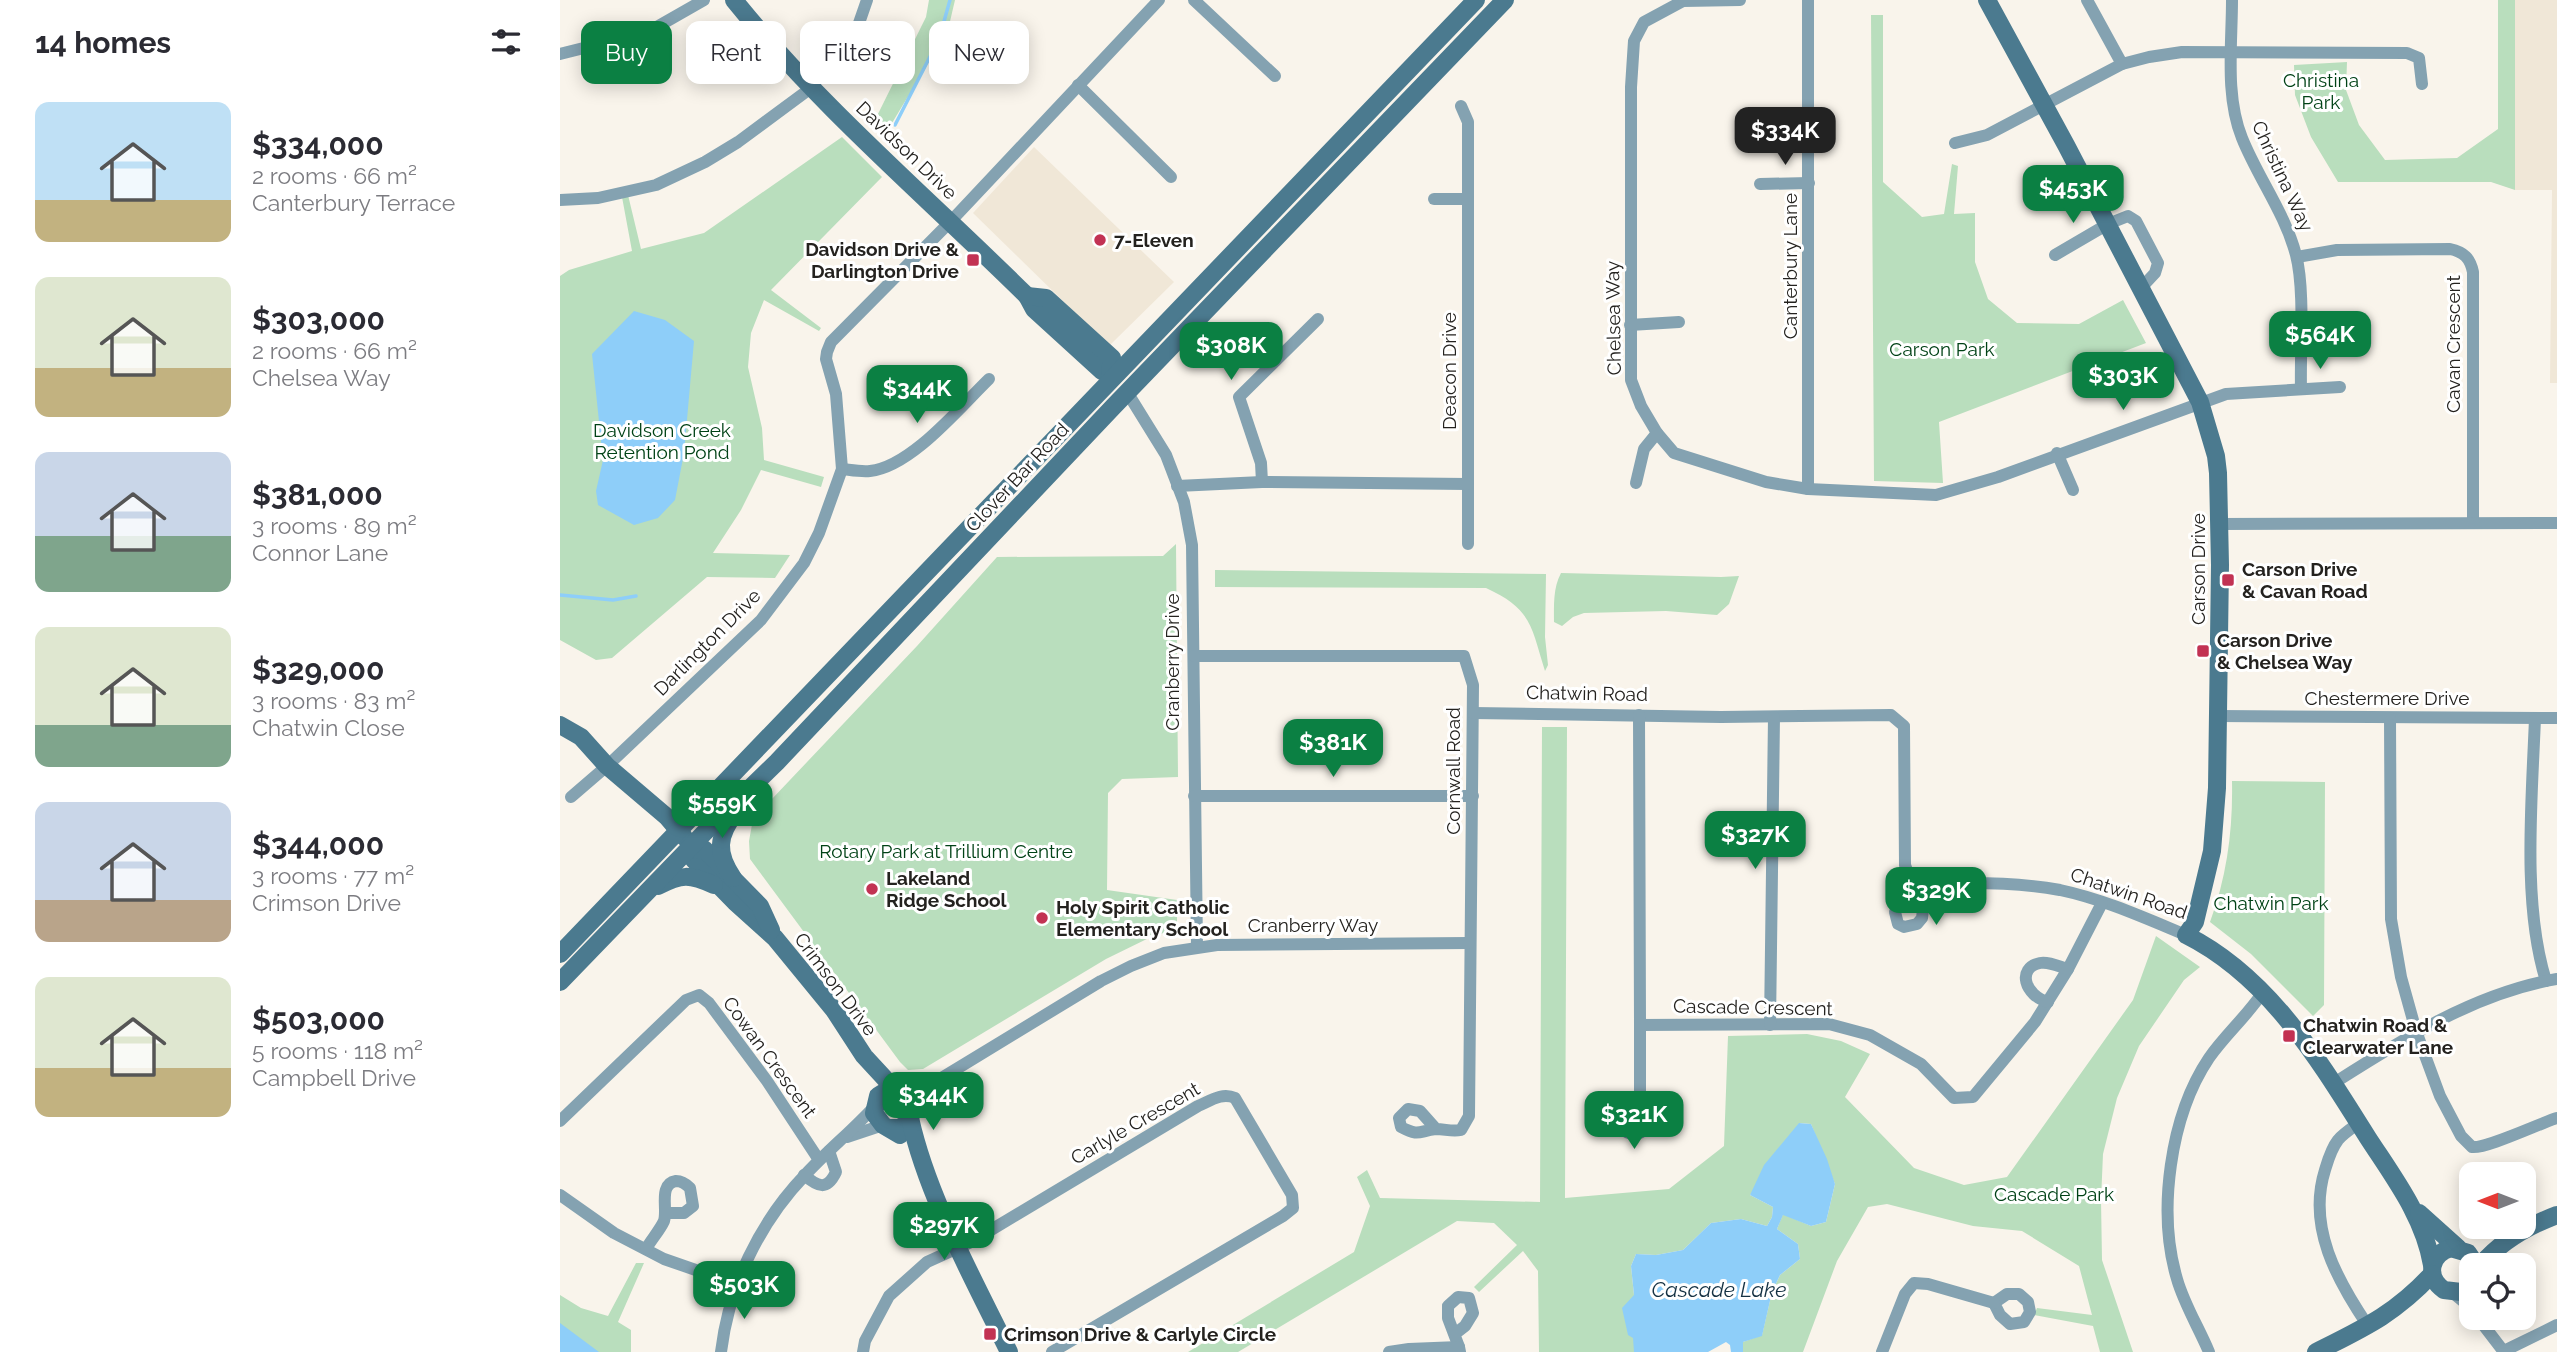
<!DOCTYPE html>
<meta charset="utf-8">
<style>
:root{--surface:#fff;--page:#f7f7f7;--text:#2b2b33;--muted:#7c7c81;--accent:#0b8043}
body{margin:0;font-family:Raleway,sans-serif;background:var(--page);color:var(--text);height:100vh;display:flex;flex-direction:column;font-size:26px;white-space:nowrap}
*{box-sizing:border-box;margin:0}
p{font-size:23px;color:var(--muted)}
.icon{flex:none;width:38px;height:38px;fill:none;stroke:currentColor;stroke-width:2;stroke-linecap:round;stroke-linejoin:round}
.map{position:relative;flex:1;overflow:hidden}
.details{display:flex;flex-direction:column;background:var(--surface);width:560px}
.details>*{flex:none}
.top-card{position:absolute;left:21px;top:21px;width:665px;height:63px;display:flex;gap:14px}
.needle{width:46px;rotate:270deg}
.fabs{position:absolute;left:1899px;top:1162px;display:grid;gap:14px}
.fabs a{display:grid;place-items:center;width:77px;height:77px;border-radius:14px;background:var(--surface);box-shadow:0 4px 18px #0003;font-size:35px}
.price{position:absolute;translate:-50% -60px;padding:0 16px;border-radius:14px;background:var(--accent);color:#fff;font-size:23px;line-height:46px;filter:drop-shadow(0 2px 4px #0008)}
.price::after{content:'';position:absolute;left:50%;top:42px;width:21px;height:16px;margin-left:-10px;background:inherit;clip-path:polygon(0 0,100% 0,50% 100%)}
.price.selected{background:#222;color:#fff}
ul{padding:0;list-style:none}
li{display:flex;align-items:center;gap:21px;height:175px;padding:0 35px}
li span{display:grid;place-items:center;flex:none;width:196px;height:140px;border-radius:14px;color:#555}
li>.icon{margin-inline-start:auto}
span .icon{width:84px;height:84px;fill:#fffc;stroke-width:1}
li b{font-size:30px}
h2{display:flex;justify-content:space-between;align-items:center;height:84px;padding:0 35px;font-size:30px}
.tag{padding:0 24px;border-radius:14px;background:var(--surface);box-shadow:0 4px 18px #0003;font-size:24px;line-height:63px}
.tag.selected{background:var(--accent);color:#fff}
main{display:flex;flex:1;min-height:0}
.map>svg:first-child{display:block}
</style>
<main>
<section class="details">
<h2>14 homes<svg class="icon" aria-label="filters" viewBox="0 0 24 24"><path d="M4 7h16M4 17h16"/><circle cx="9" cy="7" r="2"/><circle cx="15" cy="17" r="2"/></svg></h2>
<ul>
<li><span style="background:linear-gradient(#bfe0f5 70%,#c2b280 0)"><svg class="icon" aria-label="home" viewBox="0 0 24 24"><path d="M3 11l9-7 9 7M6 9v11h12V9"/></svg></span><div><b>$334,000</b><p>2 rooms · 66 m²</p><p>Canterbury Terrace</p></div></li>
<li><span style="background:linear-gradient(#dfe7d0 65%,#c2b280 0)"><svg class="icon" aria-label="home" viewBox="0 0 24 24"><path d="M3 11l9-7 9 7M6 9v11h12V9"/></svg></span><div><b>$303,000</b><p>2 rooms · 66 m²</p><p>Chelsea Way</p></div></li>
<li><span style="background:linear-gradient(#c9d6e8 60%,#7fa58c 0)"><svg class="icon" aria-label="home" viewBox="0 0 24 24"><path d="M3 11l9-7 9 7M6 9v11h12V9"/></svg></span><div><b>$381,000</b><p>3 rooms · 89 m²</p><p>Connor Lane</p></div></li>
<li><span style="background:linear-gradient(#dfe7d0 70%,#7fa58c 0)"><svg class="icon" aria-label="home" viewBox="0 0 24 24"><path d="M3 11l9-7 9 7M6 9v11h12V9"/></svg></span><div><b>$329,000</b><p>3 rooms · 83 m²</p><p>Chatwin Close</p></div></li>
<li><span style="background:linear-gradient(#c9d6e8 70%,#b9a48a 0)"><svg class="icon" aria-label="home" viewBox="0 0 24 24"><path d="M3 11l9-7 9 7M6 9v11h12V9"/></svg></span><div><b>$344,000</b><p>3 rooms · 77 m²</p><p>Crimson Drive</p></div></li>
<li><span style="background:linear-gradient(#dfe7d0 65%,#c2b280 0)"><svg class="icon" aria-label="home" viewBox="0 0 24 24"><path d="M3 11l9-7 9 7M6 9v11h12V9"/></svg></span><div><b>$503,000</b><p>5 rooms · 118 m²</p><p>Campbell Drive</p></div></li>
</ul>
</section>
<div class="map">
<svg width="1997" height="1352" viewBox="0 0 1997 1352">
<rect width="100%" height="100%" fill="#f9f4eb"/>
<g fill="#f0e7d7">
<path d="M 1955,0 L 1997,0 L 1997,383 L 1990,383 L 1992,190 L 1955,190 Z"/>
<path d="M 474,147 L 614,282 L 549,346 L 413,213 Z"/>
</g>
<g fill="#b9debd">
<path d="M 369,0 L 395,0 L 388,30 L 326,133 L 314,122 L 366,17 Z"/>
<path d="M 1938,0 L 1955,0 L 1955,190 L 1931,182 L 1778,182 L 1751,137 L 1735,95 L 1734,65 L 1787,62 L 1786,90 L 1799,125 L 1825,160 L 1897,158 L 1938,129 Z"/>
<path d="M 1311,15 L 1323,15 L 1323,182 L 1362,217 L 1384,214 L 1392,164 L 1398,166 L 1394,214 L 1415,213 L 1415,262 L 1428,299 L 1457,323 L 1519,324 L 1563,300 L 1586,343 L 1379,422 L 1383,483 L 1314,481 Z"/>
<path d="M 282,137 L 322,177 L 211,290 L 261,328 L 259,331 L 204,300 L 191,333 L 188,367 L 202,428 L 204,460 L 264,477 L 261,487 L 201,470 L 181,510 L 153,553 L 230,555 L 215,578 L 147,577 L 52,658 L 36,660 L 0,640 L 0,276 L 9,270 L 72,251 L 62,197 L 68,195 L 81,249 L 144,233 Z"/>
<path d="M 616,544 L 618,777 L 562,779 L 548,793 L 547,890 L 617,900 L 617,930 L 595,935 L 546,959 L 363,1069 L 348,1070 L 340,1062 L 190,859 L 189,841 L 193,819 L 357,646 L 437,557 L 603,556 Z"/>
<path d="M 655,570 L 986,574 L 985,637 L 988,665 L 985,671 C 971,626 972,609 926,588 L 655,587 Z"/>
<path d="M 1001,573 L 1161,577 L 1179,576 L 1169,604 L 1157,615 L 1106,611 L 1024,613 L 1013,617 L 1002,626 L 994,622 C 994,605 993,588 1001,573 Z"/>
<path d="M 982,727 L 1007,727 L 1005,1198 L 1109,1189 L 1164,1146 L 1168,1036 L 1247,1034 L 1281,1041 L 1310,1054 L 1285,1097 L 1354,1168 L 1404,1185 L 1447,1177 L 1573,1000 L 1596,936 L 1640,967 L 1624,980 L 1579,1046 L 1557,1098 L 1543,1154 L 1541,1200 L 1542,1260 L 1573,1352 L 1540,1352 L 1533,1326 L 1474,1315 L 1477,1308 L 1532,1315 L 1519,1266 L 1462,1231 L 1413,1226 L 1327,1204 L 1308,1207 L 1277,1261 L 1243,1352 L 1183,1352 L 1183,1342 L 1202,1335 L 1212,1292 L 1220,1275 L 1240,1259 L 1238,1244 L 1217,1229 L 1223,1214 L 1251,1226 L 1266,1222 L 1275,1184 L 1251,1124 L 1240,1123 L 1190,1195 L 1213,1207 L 1212,1217 L 1207,1226 L 1181,1219 L 1151,1223 L 1123,1250 L 1096,1255 L 1076,1254 L 1071,1266 L 1074,1295 L 1074,1352 L 979,1352 L 978,1271 L 963,1251 L 919,1292 L 914,1287 L 957,1245 L 934,1223 L 897,1221 L 678,1352 L 628,1352 L 794,1252 L 810,1206 L 797,1177 L 807,1170 L 820,1198 L 980,1202 Z"/>
<path d="M 1672,781 L 1765,782 L 1764,1005 L 1753,1016 L 1691,954 L 1650,922 C 1667,876 1673,830 1672,781 Z"/>
<path d="M 76,1263 L 84,1263 L 58,1322 L 71,1330 L 71,1352 L 0,1352 L 0,1295 L 21,1308 L 48,1316 Z"/>
</g>
<g fill="#8ecef9">
<path d="M 74,311 L 105,320 L 134,341 L 124,453 L 115,500 L 98,518 L 74,525 L 38,505 L 36,491 L 43,460 L 32,354 Z"/>
<path d="M 1239,1123 L 1251,1124 L 1267,1159 L 1275,1184 L 1266,1222 L 1251,1226 L 1223,1215 L 1217,1229 L 1238,1244 L 1240,1259 L 1220,1275 L 1212,1292 L 1202,1336 L 1183,1342 L 1183,1352 L 1171,1352 L 1170,1345 L 1166,1342 L 1148,1352 L 1074,1352 L 1073,1338 L 1068,1335 L 1062,1308 L 1074,1295 L 1071,1266 L 1076,1254 L 1096,1255 L 1123,1250 L 1151,1223 L 1181,1219 L 1207,1226 L 1212,1217 L 1213,1207 L 1190,1195 L 1204,1165 Z"/>
<path d="M 0,1323 L 39,1352 L 0,1352 Z"/>
</g>
<g fill="none" stroke-linecap="round" stroke-linejoin="round">
<g stroke="#8ecef9" stroke-width="3.5">
<path d="M 335,125 L 379,39 L 390,0"/>
<path d="M 0,595 L 53,600 L 76,596"/>
</g>
<g stroke="#84a2b1" stroke-width="12">
<path d="M 634,0 L 715,76"/>
<path d="M 1180,0 L 1123,1 L 1084,22 L 1074,41 L 1071,87 L 1071,380 L 1081,406 L 1097,433 L 1114,453 L 1206,482 L 1248,489 L 1376,495 L 1438,477 L 1666,394 L 1780,387"/>
<path d="M 1248,0 L 1248,489"/>
<path d="M 1527,0 L 1562,64"/>
<path d="M 1672,0 C 1672,45 1665,96 1682,138 C 1698,178 1725,213 1736,255 C 1745,290 1740,350 1741,389"/>
<path d="M 0,54 L 88,32 L 144,0"/>
<path d="M 518,85 L 611,177"/>
<path d="M 901,106 L 908,122 L 908,544"/>
<path d="M 1395,143 L 1427,135 L 1562,64 L 1589,57 L 1622,52 L 1847,53 L 1859,58 L 1862,84"/>
<path d="M 1200,184 L 1249,183"/>
<path d="M 874,199 L 908,199"/>
<path d="M 0,200 L 38,198 L 96,185 L 145,162 L 178,142 L 251,88 L 298,26 L 307,0"/>
<path d="M 1495,255 L 1548,224 L 1568,216 L 1576,221 L 1598,263 L 1595,273 L 1581,288"/>
<path d="M 1737,257 L 1777,250 L 1890,249 C 1904,252 1910,258 1913,272 L 1913,522"/>
<path d="M 1070,325 L 1119,322"/>
<path d="M 567,392 L 606,455 L 624,502 L 632,545 L 637,947"/>
<path d="M 1497,453 L 1513,490"/>
<path d="M 282,469 C 291,470 301,472 310,471 C 351,467 400,407 429,379"/>
<path d="M 702,482 L 701,463 L 679,397 L 758,319"/>
<path d="M 1076,483 L 1084,449 L 1097,433"/>
<path d="M 617,486 L 702,482 L 908,484"/>
<path d="M 1659,524 L 1997,523"/>
<path d="M 634,656 L 904,656 L 913,685 L 909,1116 L 901,1130 C 892,1132 885,1129 876,1129 C 858,1131 860,1137 841,1127 L 839,1118 L 848,1109 L 860,1111 L 876,1129"/>
<path d="M 913,713 L 1161,717 L 1331,715 L 1344,726 L 1345,865 L 1351,882 L 1366,884 C 1409,882 1457,882 1500,890 C 1543,899 1585,918 1626,935"/>
<path d="M 1079,715 L 1080,1025 L 1269,1024 L 1310,1035 L 1361,1064 L 1394,1098 L 1413,1097 L 1475,1022 L 1508,969 L 1542,903"/>
<path d="M 1658,716 L 1997,718"/>
<path d="M 1830,718 L 1831,919 L 1841,977 L 1856,1031 L 1880,1096 L 1901,1136 L 1912,1147 C 1926,1149 1978,1124 1997,1118"/>
<path d="M 1975,718 C 1972,799 1962,904 1986,981"/>
<path d="M 634,796 L 913,796"/>
<path d="M 11,797 L 47,766 L 201,620 L 244,563 L 259,533 L 282,469 L 276,394 L 266,359 L 267,352 L 271,342 L 391,221 L 599,0"/>
<path d="M 1351,882 L 1335,912 L 1338,924 L 1344,927 L 1357,924 L 1362,918 L 1366,884"/>
<path d="M 1488,1002 C 1465,996 1456,968 1480,963 C 1489,961 1500,967 1508,969"/>
<path d="M 1210,1025 L 1214,717"/>
<path d="M 1774,1083 C 1843,1039 1915,993 1997,979"/>
<path d="M 342,1089 L 380,1079 L 541,981 L 571,966 L 604,953 L 657,945 L 909,943"/>
<circle cx="1074" cy="1118" r="16"/>
<path d="M 1080,1103 L 1080,1025"/>
<path d="M 353,1111 L 377,1082"/>
<path d="M 0,1121 L 126,1000 L 139,995 L 149,1003 L 207,1081 L 259,1160"/>
<path d="M 1799,1123 C 1792,1128 1783,1134 1778,1140 C 1771,1149 1768,1160 1765,1170 C 1747,1227 1777,1280 1808,1326"/>
<path d="M 287,1137 L 323,1125"/>
<path d="M 244,1175 C 258,1187 267,1191 276,1172 L 269,1151"/>
<path d="M 0,1195 L 54,1233 L 104,1259 L 176,1284"/>
<path d="M 86,1249 C 91,1240 100,1230 104,1221 C 108,1209 98,1184 116,1181 C 122,1181 126,1184 130,1188 L 133,1206 L 124,1213 L 105,1213"/>
<path d="M 1893,1293 L 1911,1308"/>
<path d="M 1447,1294 L 1459,1294 L 1468,1302 L 1470,1312 L 1464,1322 L 1450,1324 L 1440,1315 L 1434,1303 Z"/>
<path d="M 1918,1318 L 1944,1352"/>
<path d="M 896,1333 L 905,1326 L 913,1313 L 909,1298 L 898,1297 L 888,1306 L 888,1318 L 899,1347"/>
<path d="M 1944,1351 L 1997,1325"/>
<path d="M 161,1352 C 169,1286 199,1223 245,1175 C 267,1151 292,1131 314,1107"/>
<path d="M 303,1352 L 305,1341 L 329,1296 L 367,1262 L 411,1242 L 638,1106 C 650,1101 662,1092 675,1098 L 732,1195 L 733,1208 L 723,1216 L 492,1352"/>
<path d="M 829,1352 L 849,1349 L 899,1347 L 900,1352"/>
<path d="M 1322,1352 L 1345,1294 L 1354,1283 L 1368,1284 L 1434,1303"/>
<path d="M 1649,1352 C 1639,1328 1624,1304 1617,1279 C 1597,1212 1610,1116 1649,1058 C 1665,1035 1687,1016 1703,992"/>
</g>
<g stroke="#4b7a8f" stroke-width="18">
<path d="M 174,0 C 260,107 369,199 467,296 L 474,309 L 542,371 L 550,372"/>
<path d="M 1427,0 L 1506,145 L 1640,402 L 1656,456 L 1658,473 L 1660,565 L 1657,788 L 1652,851 L 1635,922 L 1626,935 C 1710,977 1760,1062 1808,1138 C 1834,1178 1864,1217 1872,1265"/>
<path d="M 467,296 L 486,298 L 552,358 L 550,372"/>
<path d="M 0,725 L 21,737 L 47,766 L 107,817 L 124,837"/>
<path d="M 135,850 L 134,860 L 175,902 L 215,938 L 274,1010 L 304,1056 L 328,1082 L 349,1094 L 353,1104 L 353,1111 L 346,1124 L 339,1128 L 331,1128"/>
<path d="M 135,850 L 144,849 L 200,906 L 211,930"/>
<path d="M 173,878 C 156,853 157,836 176,812"/>
<path d="M 98,886 C 122,874 129,874 154,885"/>
<path d="M 0,954 L 916,0"/>
<path d="M 0,982 L 146,831 L 217,762 L 553,407 L 945,0"/>
<path d="M 340,1089 L 331,1088 L 318,1096 L 314,1113 L 323,1125 L 340,1135"/>
<path d="M 350,1118 C 367,1196 414,1280 449,1352"/>
<path d="M 1859,1213 L 1898,1248"/>
<path d="M 1921,1265 C 1941,1241 1968,1226 1997,1215"/>
<path d="M 1911,1285 L 1901,1292 L 1884,1290 C 1865,1277 1870,1254 1891,1248 L 1908,1253 L 1916,1265"/>
<path d="M 1756,1352 C 1804,1328 1835,1314 1872,1274"/>
</g>
</g>
<g fill="#c23253" stroke="#fff" stroke-width="2.5">
<circle cx="540" cy="240" r="7"/>
<rect x="406" y="253" width="14" height="14" rx="3.5"/>
<rect x="1661" y="573" width="14" height="14" rx="3.5"/>
<rect x="1636" y="644" width="14" height="14" rx="3.5"/>
<circle cx="312" cy="889" r="7"/>
<circle cx="482" cy="918" r="7"/>
<rect x="1722" y="1029" width="14" height="14" rx="3.5"/>
<rect x="423" y="1327" width="14" height="14" rx="3.5"/>
</g>
<g text-anchor="middle" dominant-baseline="central" stroke-width="6" stroke-linejoin="round" paint-order="stroke">
<g font-size="19" fill="#004216" stroke="#fff">
<text x="1761" y="80">Christina<tspan x="1761" dy="22">Park</tspan></text>
<text x="1382" y="349">Carson Park</text>
<text x="102" y="430">Davidson Creek<tspan x="102" dy="22">Retention Pond</tspan></text>
<text x="386" y="851">Rotary Park at Trillium Centre</text>
<text x="1711" y="903">Chatwin Park</text>
<text x="1494" y="1194">Cascade Park</text>
</g>
<g font-size="19" fill="#24221f" stroke="#fff">
<text transform="translate(347 150) rotate(44)">Davidson Drive</text>
<text transform="translate(1723 176) rotate(65)">Christina Way</text>
<text transform="translate(1230 266) rotate(-90)">Canterbury Lane</text>
<text transform="translate(1053 318) rotate(-91)">Chelsea Way</text>
<text transform="translate(1893 344) rotate(-90)">Cavan Crescent</text>
<text transform="translate(889 371) rotate(-90)">Deacon Drive</text>
<text transform="translate(457 477) rotate(-47)">Clover Bar Road</text>
<text transform="translate(1638 569) rotate(-90)">Carson Drive</text>
<text transform="translate(147 642) rotate(-45)">Darlington Drive</text>
<text transform="translate(612 662) rotate(-90)">Cranberry Drive</text>
<text transform="translate(1027 693) rotate(1)">Chatwin Road</text>
<text x="1827" y="698">Chestermere Drive</text>
<text transform="translate(893 771) rotate(-90)">Cornwall Road</text>
<text transform="translate(1569 893) rotate(19)">Chatwin Road</text>
<text x="753" y="925">Cranberry Way</text>
<text transform="translate(276 984) rotate(53)">Crimson Drive</text>
<text transform="translate(1193 1007) rotate(1)">Cascade Crescent</text>
<text transform="translate(210 1057) rotate(54)">Cowan Crescent</text>
<text transform="translate(575 1123) rotate(-30)">Carlyle Crescent</text>
</g>
<g font-size="19" font-weight="bold" fill="#24221f" stroke="#fff" text-anchor="start">
<text x="554" y="240">7-Eleven</text>
<text x="399" y="249" text-anchor="end">Davidson Drive &amp;<tspan x="399" dy="22">Darlington Drive</tspan></text>
<text x="1682" y="569">Carson Drive<tspan x="1682" dy="22">&amp; Cavan Road</tspan></text>
<text x="1657" y="640">Carson Drive<tspan x="1657" dy="22">&amp; Chelsea Way</tspan></text>
<text x="326" y="878">Lakeland<tspan x="326" dy="22">Ridge School</tspan></text>
<text x="496" y="907">Holy Spirit Catholic<tspan x="496" dy="22">Elementary School</tspan></text>
<text x="1743" y="1025">Chatwin Road &amp;<tspan x="1743" dy="22">Clearwater Lane</tspan></text>
<text x="444" y="1334">Crimson Drive &amp; Carlyle Circle</text>
</g>
<g font-size="21" font-style="italic" fill="#143143" stroke="#fff">
<text x="1159" y="1289">Cascade Lake</text>
</g>
</g>
</svg>
<div class="fabs">
<a><svg class="needle" viewBox="-14 -14 28 28"><path d="M0-13l5 13h-10z" fill="#e53935"/><path d="M0 13l5-13h-10z" fill="#7c7c81"/></svg></a>
<a><svg class="icon" aria-label="locate" viewBox="0 0 24 24"><circle cx="12" cy="12" r="6"/><path d="M12 2v4M12 18v4M2 12h4M18 12h4"/></svg></a>
</div>
<b class="price selected" style="left:1225px;top:167px">$334K</b>
<b class="price" style="left:1513px;top:225px">$453K</b>
<b class="price" style="left:1760px;top:371px">$564K</b>
<b class="price" style="left:671px;top:382px">$308K</b>
<b class="price" style="left:1563px;top:412px">$303K</b>
<b class="price" style="left:357px;top:425px">$344K</b>
<b class="price" style="left:773px;top:779px">$381K</b>
<b class="price" style="left:162px;top:840px">$559K</b>
<b class="price" style="left:1195px;top:871px">$327K</b>
<b class="price" style="left:1376px;top:927px">$329K</b>
<b class="price" style="left:373px;top:1132px">$344K</b>
<b class="price" style="left:1074px;top:1151px">$321K</b>
<b class="price" style="left:384px;top:1262px">$297K</b>
<b class="price" style="left:184px;top:1321px">$503K</b>
<div class="top-card">
<a class="tag selected">Buy</a>
<a class="tag">Rent</a>
<a class="tag">Filters</a>
<a class="tag">New</a>
</div>
</div>
</main>
